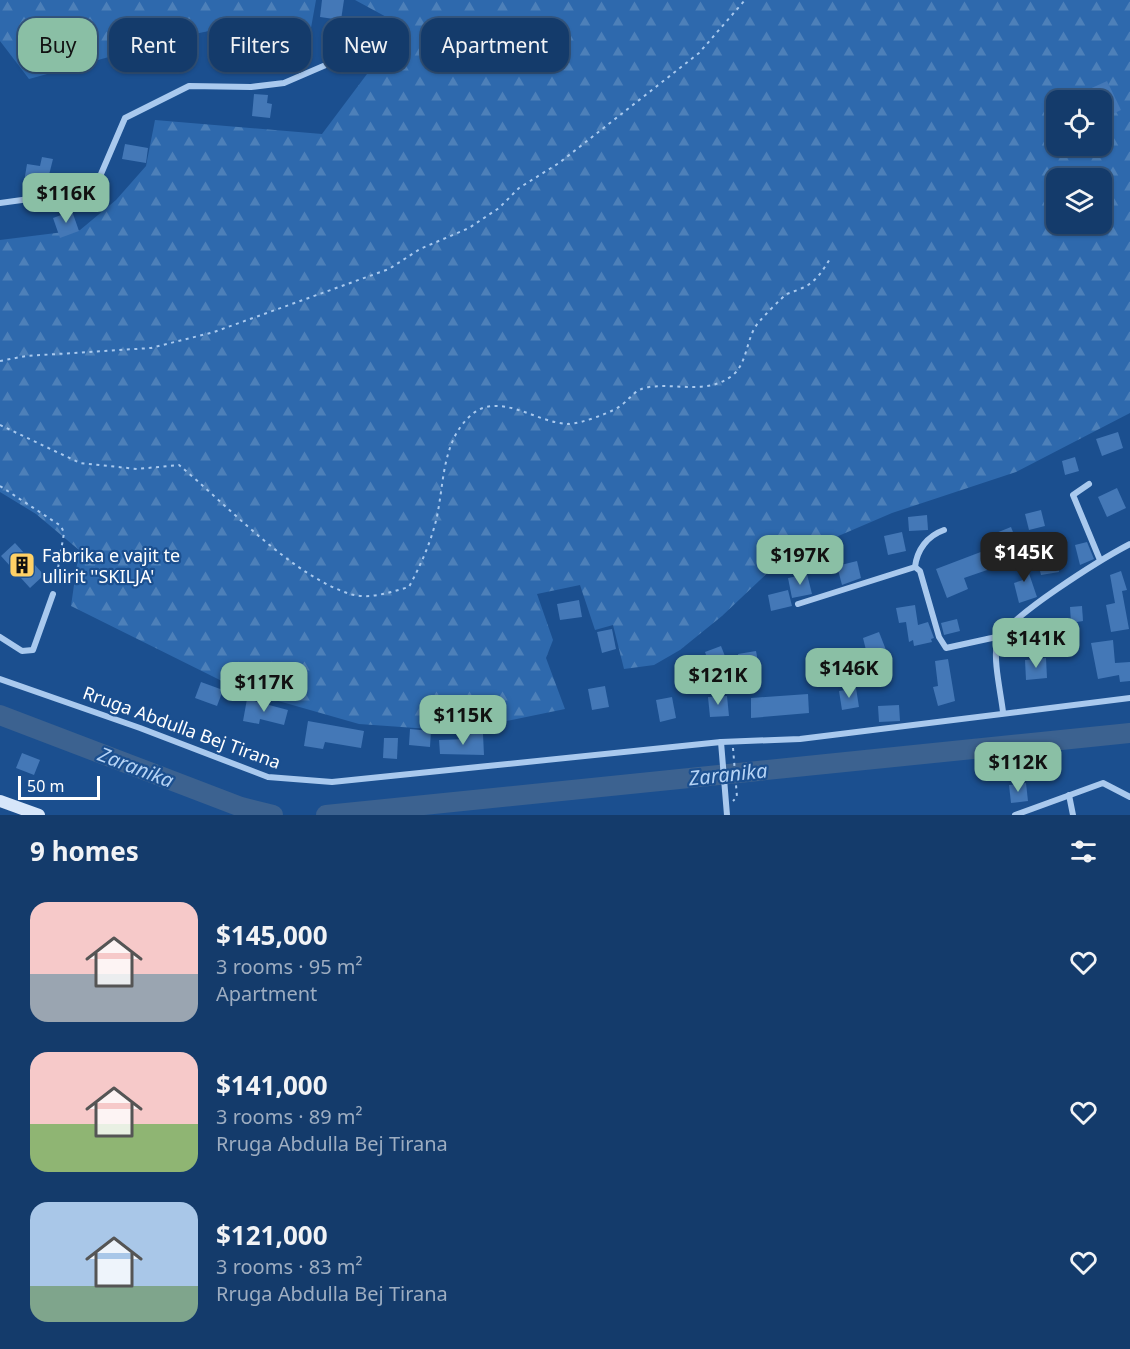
<!DOCTYPE html>
<meta charset="utf-8">
<style>
:root{--surface:#143b6b;--page:#1d4271;--text:#f1f3f6;--muted:#9dadc1;--line:#33557e;--accent:#8abfa5}
body{margin:0;font-family:"Noto Sans",sans-serif;background:var(--page);color:var(--text);height:100vh;display:flex;flex-direction:column;font-size:22px;white-space:nowrap}
*{box-sizing:border-box;margin:0}
p{font-size:20px;color:var(--muted)}
.icon{flex:none;width:33px;height:33px;fill:none;stroke:currentColor;stroke-width:2;stroke-linecap:round;stroke-linejoin:round}
.map{position:relative;height:815px;overflow:hidden}
.details{display:flex;flex-direction:column;background:var(--surface);flex:1}
.details>*{flex:none}
.hud{position:absolute;left:18px;top:18px;width:600px;height:54px;display:flex;gap:12px}
.buttons{position:absolute;left:1046px;top:90px;display:grid;gap:12px}
.buttons a{display:grid;place-items:center;width:66px;height:66px;border-radius:12px;background:var(--surface);box-shadow:0 2px 4px #0004,0 0 0 2px var(--line);font-size:30px}
.scale{position:absolute;left:18px;bottom:15px;width:82px;box-sizing:border-box;padding-left:6px;border:3px solid #fff;border-top:0;font-size:16px;line-height:21px;white-space:nowrap;color:#fff;-webkit-text-stroke:4px #1b4f8f;paint-order:stroke}
.price{position:absolute;translate:-50% -51px;padding:0 14px;border-radius:12px;background:var(--accent);color:#111;font-size:20px;line-height:39px;filter:drop-shadow(0 2px 3px #0008)}
.price::after{content:'';position:absolute;left:50%;top:36px;width:18px;height:14px;margin-left:-9px;background:inherit;clip-path:polygon(0 0,100% 0,50% 100%)}
.price.active{background:#222;color:#fff}
ul{padding:0;list-style:none}
li{display:flex;align-items:center;gap:18px;height:150px;padding:0 30px}
li span{display:grid;place-items:center;flex:none;width:168px;height:120px;border-radius:18px;color:#555}
li>.icon{margin-inline-start:auto}
span .icon{width:72px;height:72px;fill:#fffc;stroke-width:1}
li b{font-size:26px}
h2{display:flex;justify-content:space-between;align-items:center;height:72px;padding:0 30px;font-size:26px}
.pill{padding:0 21px;border-radius:18px;background:var(--surface);box-shadow:0 2px 4px #0004,0 0 0 2px var(--line);font-size:21px;line-height:54px}
.pill.active{background:var(--accent);color:#111}
.map>svg:first-child{display:block}
</style>
<div class="map">
<svg width="1130" height="815" viewBox="0 0 1130 815">
<defs>
<pattern id="forest-firs" width="22" height="20" patternUnits="userSpaceOnUse" patternTransform="scale(1.5)"><rect width="22" height="20" fill="#2e69ad"/><path d="M5 1l3.5 6h-7zM16 11l3.5 6h-7z" fill="#4d80b9"/></pattern>
</defs>
<rect width="100%" height="100%" fill="#1b4f8f"/>
<g fill="url(#forest-firs)" fill-rule="evenodd">
<path d="M 0,0 L 316,0 L 309,39 L 257,69 L 242,24 L 185,36 L 29,79 L 0,41 Z"/>
<path d="M 355,0 L 1130,0 L 1130,413 L 1016,472 L 892,513 L 780,561 L 722,616 L 680,650 L 654,665 L 624,669 L 613,625 L 595,630 L 580,585 L 537,594 L 553,640 L 546,658 L 565,709 L 458,731 L 359,724 L 240,690 L 71,606 L 79,550 L 36,514 L 0,492 L 0,240 L 80,230 L 116,200 L 146,166 L 155,120 L 322,134 L 403,26 ZM 1056,100 L 1101,100 L 1101,146 L 1056,146 ZM 1056,178 L 1101,178 L 1101,224 L 1056,224 Z"/>
</g>
<g fill="none" stroke-linecap="round" stroke-linejoin="round">
<g stroke="#3c6290" stroke-width="20">
<path d="M 0,715 L 241,807 L 273,815"/>
<path d="M 326,815 L 1130,733"/>
</g>
</g>
<g fill="#4478b7">
<path d="M 322,0 L 344,0 L 341,20 L 320,17 Z"/>
<path d="M 1107,81 L 1121,110 L 1104,118 L 1101,100 L 1090,100 L 1085,91 Z"/>
<path d="M 254,94 L 268,95 L 267,103 L 272,104 L 270,118 L 252,116 Z"/>
<path d="M 125,144 L 148,148 L 146,163 L 122,159 Z"/>
<path d="M 42,157 L 53,159 L 45,191 L 23,188 L 27,164 L 40,166 Z"/>
<path d="M 72,211 L 79,231 L 60,238 L 53,218 Z"/>
<path d="M 1118,432 L 1123,448 L 1102,456 L 1096,439 Z"/>
<path d="M 1075,457 L 1079,471 L 1065,475 L 1062,461 Z"/>
<path d="M 1117,488 L 1126,508 L 1107,517 L 1098,497 Z"/>
<path d="M 1041,510 L 1045,526 L 1029,530 L 1025,514 Z"/>
<path d="M 927,515 L 928,530 L 909,531 L 908,517 Z"/>
<path d="M 1011,527 L 1018,545 L 1002,551 L 996,533 Z"/>
<path d="M 902,532 L 906,551 L 888,555 L 884,536 Z"/>
<path d="M 1087,542 L 1094,559 L 1080,565 L 1075,545 Z"/>
<path d="M 15,543 L 44,575 L 30,588 L 1,556 Z"/>
<path d="M 986,550 L 993,568 L 964,578 L 968,589 L 947,598 L 936,569 Z"/>
<path d="M 1022,553 L 1037,597 L 1019,603 L 1014,583 L 1023,580 L 1016,555 Z"/>
<path d="M 1056,554 L 1059,572 L 1041,575 L 1037,559 Z"/>
<path d="M 857,561 L 861,578 L 842,585 L 837,566 Z"/>
<path d="M 1121,571 L 1127,590 L 1122,591 L 1129,629 L 1111,632 L 1106,605 L 1115,603 L 1110,575 Z"/>
<path d="M 807,574 L 812,594 L 792,598 L 788,578 Z"/>
<path d="M 788,590 L 792,606 L 771,611 L 768,595 Z"/>
<path d="M 579,600 L 582,617 L 560,620 L 557,604 Z"/>
<path d="M 915,605 L 918,625 L 928,622 L 934,638 L 931,639 L 932,642 L 914,646 L 913,640 L 909,642 L 906,622 L 899,623 L 896,608 Z"/>
<path d="M 1082,606 L 1083,621 L 1071,623 L 1070,607 Z"/>
<path d="M 957,619 L 960,631 L 944,635 L 941,623 Z"/>
<path d="M 612,629 L 616,649 L 602,653 L 597,632 Z"/>
<path d="M 879,632 L 886,650 L 868,658 L 863,638 Z"/>
<path d="M 1113,640 L 1115,663 L 1130,662 L 1130,681 L 1120,682 L 1119,675 L 1098,679 L 1091,643 Z"/>
<path d="M 721,646 L 728,664 L 711,669 L 705,652 Z"/>
<path d="M 756,651 L 760,673 L 742,676 L 738,654 Z"/>
<path d="M 1046,658 L 1047,678 L 1026,680 L 1025,660 Z"/>
<path d="M 948,659 L 955,701 L 938,706 L 933,687 L 938,686 L 935,661 Z"/>
<path d="M 820,661 L 832,663 L 828,682 L 816,680 Z"/>
<path d="M 201,682 L 223,690 L 217,706 L 195,698 Z"/>
<path d="M 605,686 L 609,707 L 592,710 L 588,689 Z"/>
<path d="M 856,688 L 859,707 L 842,710 L 839,691 Z"/>
<path d="M 808,694 L 809,713 L 751,718 L 751,698 Z"/>
<path d="M 727,696 L 729,716 L 710,717 L 708,697 Z"/>
<path d="M 672,697 L 676,718 L 660,722 L 656,700 Z"/>
<path d="M 247,699 L 288,710 L 284,725 L 260,719 L 259,724 L 243,721 Z"/>
<path d="M 899,705 L 900,721 L 879,722 L 878,706 Z"/>
<path d="M 308,721 L 364,731 L 361,748 L 325,742 L 323,749 L 304,746 Z"/>
<path d="M 410,729 L 431,731 L 430,747 L 409,745 Z"/>
<path d="M 466,734 L 483,734 L 484,755 L 440,754 L 439,740 L 466,739 Z"/>
<path d="M 384,738 L 398,738 L 397,759 L 383,758 Z"/>
<path d="M 22,753 L 40,760 L 34,775 L 16,768 Z"/>
<path d="M 1026,783 L 1028,801 L 1011,803 L 1009,785 Z"/>
</g>
<g fill="none" stroke-linecap="round" stroke-linejoin="round">
<g stroke="#a9c9ee" stroke-width="2" stroke-dasharray="3 4.5" stroke-linecap="butt">
<path d="M 0,361 L 26,356 L 151,348 L 214,332 L 389,269 L 420,249 L 469,228 L 499,208 L 519,188 L 559,163 L 699,53 L 745,0"/>
<path d="M 0,425 L 80,463 L 137,469 L 179,465 C 227,505 291,575 350,594 C 370,600 390,592 409,587 C 419,568 428,549 434,528 C 445,492 439,446 469,417 C 497,389 536,423 568,424 C 580,424 614,412 623,404 C 632,396 636,389 649,387 C 678,383 708,395 733,375 C 748,362 746,338 758,323 C 763,317 781,298 787,294 C 794,291 802,289 808,285 C 818,279 825,267 831,257"/>
<path d="M 0,486 L 61,526 L 64,533 L 55,586"/>
<path d="M 733,748 L 737,797 L 733,801"/>
</g>
<g stroke="#a9c9ee" stroke-width="6">
<path d="M 0,203 L 87,191 L 98,181 L 125,118 L 189,86 L 251,87 L 284,83 L 335,61"/>
<path d="M 1089,484 L 1073,495 L 1100,560"/>
<path d="M 915,567 C 917,550 927,536 944,530"/>
<path d="M 798,604 L 915,567 L 920,571 L 939,637 L 946,648 L 1001,636"/>
<path d="M 0,637 L 22,651 L 33,650 L 53,594"/>
<path d="M 0,679 L 140,728 L 268,777 L 332,782 L 721,742 L 800,739 L 1130,698"/>
<path d="M 1003,712 C 1001,694 993,660 997,643 C 1005,618 1105,557 1130,544"/>
<path d="M 721,742 L 727,815"/>
<path d="M 1069,795 L 1073,815"/>
<path d="M 1015,815 L 1103,783 L 1130,797"/>
</g>
<path stroke="#d6e6fa" stroke-width="12" d="M 0,801 L 39,815"/>
</g>
<defs>
<symbol id="building-square" viewBox="-11 -11 22 22"><rect x="-9" y="-9" width="18" height="18" rx="4" fill="#ffd166" stroke="#1b4f8f"/><path d="M-4-6H4V6H1V3H-1V6H-4ZM-2.5-4.3h1.7v1.8h-1.7ZM.8-4.3h1.7v1.8H.8ZM-2.5-1h1.7V.8h-1.7ZM.8-1h1.7V.8H.8Z" fill="#111"/></symbol>
</defs>
<g fill-rule="evenodd">
<use href="#building-square" x="7" y="550" width="30" height="30"/>
</g>
<g text-anchor="middle" dominant-baseline="central" stroke-width="4.5" stroke-linejoin="round" paint-order="stroke">
<g font-size="18" fill="#fff" stroke="#1b4f8f" text-anchor="start">
<text x="42" y="555">Fabrika e vajit te<tspan x="42" dy="21">ullirit ''SKILJA'</tspan></text>
</g>
<g font-size="18" fill="#fff" stroke="#1b4f8f">
<text transform="translate(182 727) rotate(20)">Rruga Abdulla Bej Tirana</text>
</g>
<g font-size="20" font-style="italic" fill="#b5d3f5" stroke="#1b4f8f">
<text transform="translate(136 767) rotate(21)">Zaranika</text>
<text transform="translate(728 774) rotate(-6)">Zaranika</text>
</g>
</g>
</svg>
<div class="buttons">
<a><svg class="icon" aria-label="locate" viewBox="0 0 24 24"><circle cx="12" cy="12" r="6"/><path d="M12 2v4M12 18v4M2 12h4M18 12h4"/></svg></a>
<a><svg class="icon" aria-label="layers" viewBox="0 0 24 24"><path d="M12 4l9 5-9 5-9-5zM3 14l9 5 9-5"/></svg></a>
</div>
<div class="scale">50 m</div>
<b class="price" style="left:66px;top:224px">$116K</b>
<b class="price active" style="left:1024px;top:583px">$145K</b>
<b class="price" style="left:800px;top:586px">$197K</b>
<b class="price" style="left:1036px;top:669px">$141K</b>
<b class="price" style="left:849px;top:699px">$146K</b>
<b class="price" style="left:718px;top:706px">$121K</b>
<b class="price" style="left:264px;top:713px">$117K</b>
<b class="price" style="left:463px;top:746px">$115K</b>
<b class="price" style="left:1018px;top:793px">$112K</b>
<div class="hud">
<a class="pill active">Buy</a>
<a class="pill">Rent</a>
<a class="pill">Filters</a>
<a class="pill">New</a>
<a class="pill">Apartment</a>
</div>
</div>
<section class="details">
<h2>9 homes<svg class="icon" aria-label="filters" viewBox="0 0 24 24"><path d="M4 7h16M4 17h16"/><circle cx="9" cy="7" r="2"/><circle cx="15" cy="17" r="2"/></svg></h2>
<ul>
<li><span style="background:linear-gradient(#f6c9c9 60%,#9aa5b1 0)"><svg class="icon" aria-label="home" viewBox="0 0 24 24"><path d="M3 11l9-7 9 7M6 9v11h12V9"/></svg></span><div><b>$145,000</b><p>3 rooms · 95 m²</p><p>Apartment</p></div><svg class="icon" aria-label="heart" viewBox="0 0 24 24"><path d="M12 20l-8-8c-3-5 5-10 8-4 3-6 11-1 8 4z"/></svg></li>
<li><span style="background:linear-gradient(#f6c9c9 60%,#8fb573 0)"><svg class="icon" aria-label="home" viewBox="0 0 24 24"><path d="M3 11l9-7 9 7M6 9v11h12V9"/></svg></span><div><b>$141,000</b><p>3 rooms · 89 m²</p><p>Rruga Abdulla Bej Tirana</p></div><svg class="icon" aria-label="heart" viewBox="0 0 24 24"><path d="M12 20l-8-8c-3-5 5-10 8-4 3-6 11-1 8 4z"/></svg></li>
<li><span style="background:linear-gradient(#a9c7e8 70%,#7fa58c 0)"><svg class="icon" aria-label="home" viewBox="0 0 24 24"><path d="M3 11l9-7 9 7M6 9v11h12V9"/></svg></span><div><b>$121,000</b><p>3 rooms · 83 m²</p><p>Rruga Abdulla Bej Tirana</p></div><svg class="icon" aria-label="heart" viewBox="0 0 24 24"><path d="M12 20l-8-8c-3-5 5-10 8-4 3-6 11-1 8 4z"/></svg></li>
</ul>
</section>
